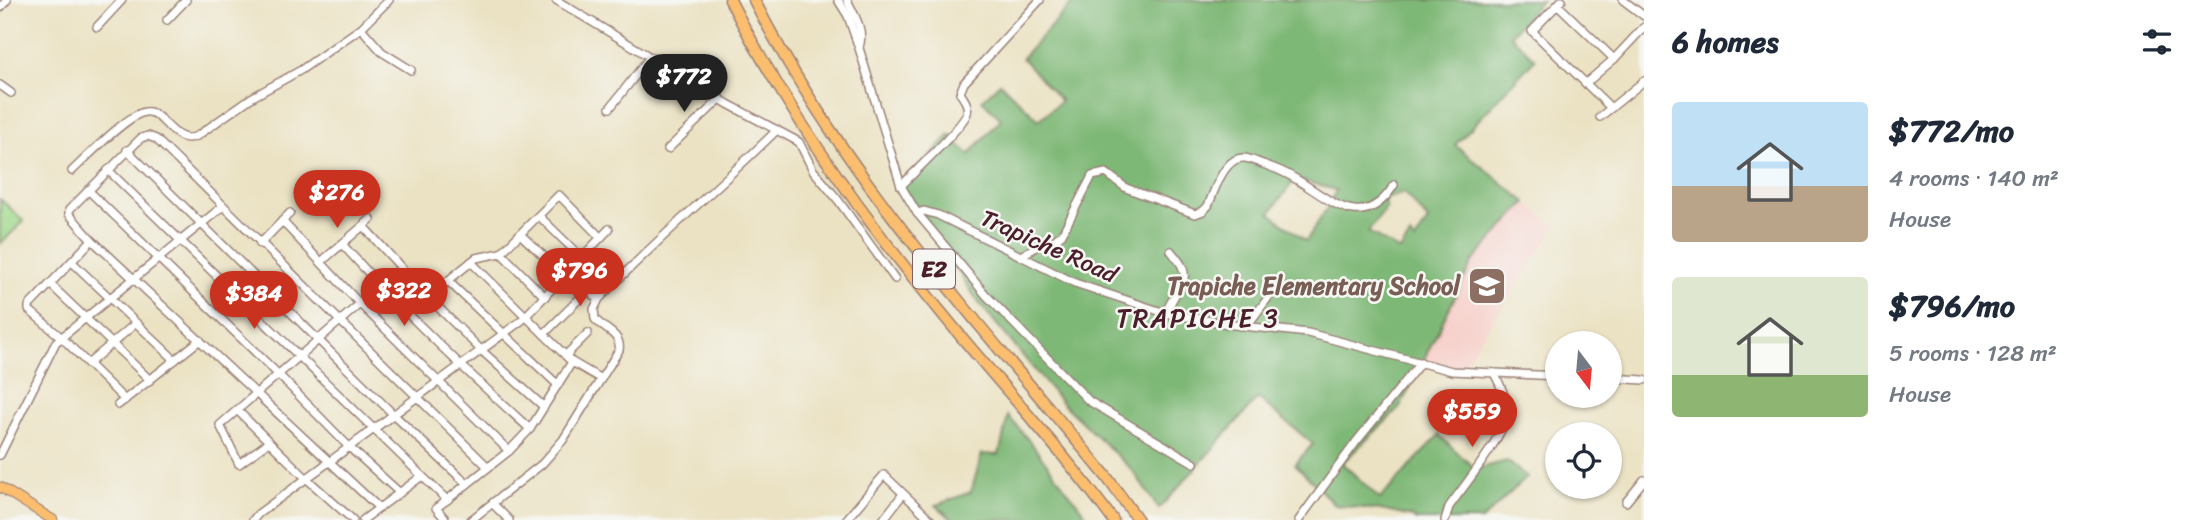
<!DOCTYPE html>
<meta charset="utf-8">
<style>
:root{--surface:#fff;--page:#f6f6f7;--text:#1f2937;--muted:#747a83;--accent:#c8321e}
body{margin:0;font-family:Sriracha,sans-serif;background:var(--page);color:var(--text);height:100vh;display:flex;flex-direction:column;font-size:26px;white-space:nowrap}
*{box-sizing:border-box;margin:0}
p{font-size:23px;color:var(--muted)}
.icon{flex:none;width:38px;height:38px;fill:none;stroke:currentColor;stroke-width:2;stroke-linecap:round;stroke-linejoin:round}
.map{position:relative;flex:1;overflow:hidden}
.sheet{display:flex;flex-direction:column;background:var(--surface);width:560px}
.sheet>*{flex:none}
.needle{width:46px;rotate:164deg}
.buttons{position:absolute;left:1545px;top:331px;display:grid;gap:14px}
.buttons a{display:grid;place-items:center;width:77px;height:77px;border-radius:50%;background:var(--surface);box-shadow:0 2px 5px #0004;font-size:35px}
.price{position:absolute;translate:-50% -60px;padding:0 16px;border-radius:24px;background:var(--accent);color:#fff;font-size:23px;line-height:46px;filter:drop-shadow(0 2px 4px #0008)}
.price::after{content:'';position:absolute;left:50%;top:42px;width:21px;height:16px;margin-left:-10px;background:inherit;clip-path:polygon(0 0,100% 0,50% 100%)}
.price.on{background:#222;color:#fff}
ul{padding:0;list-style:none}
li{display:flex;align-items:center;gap:21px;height:175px;padding:0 28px}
li span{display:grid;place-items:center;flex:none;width:196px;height:140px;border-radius:7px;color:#555}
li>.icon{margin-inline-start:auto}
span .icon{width:84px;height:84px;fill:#fffc;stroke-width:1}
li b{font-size:30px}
h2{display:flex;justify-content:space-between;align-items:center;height:84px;padding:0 28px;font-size:30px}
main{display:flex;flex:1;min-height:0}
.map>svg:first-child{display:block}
</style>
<main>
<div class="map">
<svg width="1644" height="520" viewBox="0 0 1644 520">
<rect width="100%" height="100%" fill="#f6f6f2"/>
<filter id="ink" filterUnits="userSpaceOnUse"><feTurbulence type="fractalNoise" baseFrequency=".0143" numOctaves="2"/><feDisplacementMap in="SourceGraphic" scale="14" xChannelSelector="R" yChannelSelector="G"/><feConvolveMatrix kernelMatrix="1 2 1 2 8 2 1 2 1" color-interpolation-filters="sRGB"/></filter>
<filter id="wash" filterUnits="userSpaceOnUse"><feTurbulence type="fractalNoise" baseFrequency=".00686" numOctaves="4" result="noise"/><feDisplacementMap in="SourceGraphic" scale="28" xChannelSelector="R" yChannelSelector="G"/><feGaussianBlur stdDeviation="1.57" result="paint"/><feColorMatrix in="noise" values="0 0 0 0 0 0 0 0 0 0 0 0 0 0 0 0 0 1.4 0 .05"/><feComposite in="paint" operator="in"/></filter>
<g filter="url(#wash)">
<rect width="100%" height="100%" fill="#ebe2c3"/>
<path fill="#f7d0ca" d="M 1526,202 L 1556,227 L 1461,368 L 1420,359 L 1473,261 Z"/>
<path fill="#9ed88a" stroke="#747c5a" stroke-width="2" d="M 0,199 L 24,221 L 0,244 Z"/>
<g fill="#7eb876" stroke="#646c50" stroke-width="2" fill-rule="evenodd">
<path d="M 1075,0 L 1542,0 L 1510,35 L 1535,59 L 1455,145 L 1526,202 L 1473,261 L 1399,409 L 1342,463 L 1380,499 L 1439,435 L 1475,469 L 1507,461 L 1527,477 L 1482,520 L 1415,520 L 1412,517 L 1381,510 L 1335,505 L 1295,464 L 1313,444 L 1258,398 L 1159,509 L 1131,469 L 1062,403 L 979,303 L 901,186 L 950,135 L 969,155 L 1001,119 L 982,100 L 1000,83 L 1039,120 L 1061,101 L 1022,58 ZM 1295,179 L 1336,190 L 1331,202 L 1306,241 L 1270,213 ZM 1404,193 L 1428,220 L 1415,241 L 1410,236 L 1400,251 L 1368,232 L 1387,207 L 1383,200 Z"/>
<path d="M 1008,416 L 1030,442 L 1090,520 L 953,520 L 936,505 L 971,492 L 982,454 L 999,455 Z"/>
</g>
</g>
<g filter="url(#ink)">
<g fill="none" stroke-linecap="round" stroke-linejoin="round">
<defs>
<g id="minor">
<path d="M 556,0 L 728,104 L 799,142 L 813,170 L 838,200 L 895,279"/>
<path d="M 838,0 L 848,16 L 859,48 L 901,186 L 917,213 L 924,211 L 938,215 L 1075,283 L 1165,313 L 1234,325 L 1308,333 L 1452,371 L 1558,376"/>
<path d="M 847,0 C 854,14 865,31 859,47"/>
<path d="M 1562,0 L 1532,31 L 1611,108"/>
<path d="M 1623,0 L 1644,16"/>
<path d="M 1558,5 L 1614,59"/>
<path d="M 0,8 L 7,0"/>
<path d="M 167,20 L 186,0"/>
<path d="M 97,27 L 122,0"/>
<path d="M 361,28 L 382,52 L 411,70"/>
<path d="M 1585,84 L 1614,59 L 1644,27"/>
<path d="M 0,85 L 11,93"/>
<path d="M 610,108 L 650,57"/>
<path d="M 1600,117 L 1644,81"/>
<path d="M 668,149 L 720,99"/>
<path d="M 127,150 L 394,415 L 467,484"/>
<path d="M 108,170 L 422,476"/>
<path d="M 72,171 C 86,158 128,114 145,112 C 164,109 172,147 197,136 L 251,98 L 301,70 L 361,28 L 389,0"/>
<path d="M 901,186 C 914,172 963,127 967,113 C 969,105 964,99 960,93 L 964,83 L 1040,0"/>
<path d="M 88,190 L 278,374 L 349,447 L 400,493"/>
<path d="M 917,213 L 986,295 L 1089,401 L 1194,463"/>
<path d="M 539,216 L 582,258"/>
<path d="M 282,221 L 360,304 L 509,451"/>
<path d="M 363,226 L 428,297 L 471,262 L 572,362 L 530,429 L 509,451 L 447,500 L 422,476 L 363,520"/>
<path d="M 520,234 L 559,195 L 601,238"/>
<path d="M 92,240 L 29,306 L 29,310 L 62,338 L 125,400"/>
<path d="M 260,244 L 290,213"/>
<path d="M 342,244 C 401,310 465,370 530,429"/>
<path d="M 501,253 L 545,297"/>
<path d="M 1021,256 L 1042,243 L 1055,240 L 1062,234 L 1092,176 L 1106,173 L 1126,188 L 1195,214 L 1203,211 L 1208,206 C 1214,192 1221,168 1235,160 C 1243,155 1252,160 1260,163 C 1268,166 1277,169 1285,173 C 1323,191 1360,240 1394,185"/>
<path d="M 72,262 L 175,360"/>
<path d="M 321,262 L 371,219"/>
<path d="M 471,262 L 476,258 L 501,253 L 520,234 L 565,276"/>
<path d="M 570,271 L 594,296"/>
<path d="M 448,281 L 558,385"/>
<path d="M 50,284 L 150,380"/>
<path d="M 428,297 L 481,350 L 544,407"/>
<path d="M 1165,313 L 1184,279 C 1186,267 1177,259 1171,251"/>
<path d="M 1247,326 L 1279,283"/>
<path d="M 544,334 L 588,290"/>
<path d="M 566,355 L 588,333"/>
<path d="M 572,362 L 601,379"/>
<path d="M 88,364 L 136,323"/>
<path d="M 1610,378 L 1644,380"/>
<path d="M 118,405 L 200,340"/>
<path d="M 237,410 L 307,479 L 353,520"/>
<path d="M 269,442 L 239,464 L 220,425 L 400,269"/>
<path d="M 0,455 L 56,342 L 222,207"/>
<path d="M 1626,502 L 1644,480"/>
<path d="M 493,504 L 509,520"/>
<path d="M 379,508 L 92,240 L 69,214 L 69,210 L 141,138 L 148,136 L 156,139 L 488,467"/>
<path d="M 253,520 L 258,514 L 521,321 L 609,229"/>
<path d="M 446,520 L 436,508 L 447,500"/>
<path d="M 471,520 L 542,464 L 563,440 L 619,350 C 622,334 604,330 595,319 L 594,309 L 599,299 C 656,240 719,187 777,130"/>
<path d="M 846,520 L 884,475 L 931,520"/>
<path d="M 883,520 L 903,494"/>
<path d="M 1299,520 L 1356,442 L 1421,362"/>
<path d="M 1445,520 L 1449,507 C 1463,487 1509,431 1507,409 C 1506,396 1500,384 1494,373"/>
</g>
<path id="major" d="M 0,487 L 53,520"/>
<g id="highway">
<path d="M 730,0 C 790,118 870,227 954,328 C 1007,392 1064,453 1113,520"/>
<path d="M 754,0 C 843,177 981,325 1106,476 L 1138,520"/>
</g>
</defs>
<use href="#minor" stroke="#9a8077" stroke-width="10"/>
<use href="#major" stroke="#9a8077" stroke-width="11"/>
<use href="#highway" stroke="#9a8077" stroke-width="13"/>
<use href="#minor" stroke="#fff" stroke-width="7"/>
<use href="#major" stroke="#fbbd6e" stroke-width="9"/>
<use href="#highway" stroke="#fbbd6e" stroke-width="10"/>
</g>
</g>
<defs>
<symbol id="school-square" viewBox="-11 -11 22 22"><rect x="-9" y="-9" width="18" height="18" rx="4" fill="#8d6e63" stroke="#f6f6f2"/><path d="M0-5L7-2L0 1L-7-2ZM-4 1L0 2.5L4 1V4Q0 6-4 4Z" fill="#fff"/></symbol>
</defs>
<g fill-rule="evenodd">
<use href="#school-square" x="1465" y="264" width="44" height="44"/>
</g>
<g text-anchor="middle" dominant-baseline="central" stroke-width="5" stroke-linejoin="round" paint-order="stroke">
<rect fill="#f6f6f2" stroke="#7e6067" stroke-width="2" x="913" y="249.5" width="42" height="39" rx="5"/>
<g font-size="23" font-weight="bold" fill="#4a1f2b">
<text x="934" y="269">E2</text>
</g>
<g font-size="24" fill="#4a1f2b" stroke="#f6f6f2">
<text transform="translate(1049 246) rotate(24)">Trapiche Road</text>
</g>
<g font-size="24" font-weight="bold" fill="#785e54" stroke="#f6f6f2" text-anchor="end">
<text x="1460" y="286">Trapiche Elementary School</text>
</g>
<g font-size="26" letter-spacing="2" fill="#4a1f2b" stroke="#f6f6f2">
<text x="1198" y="318">TRAPICHE 3</text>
</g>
</g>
</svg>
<div class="buttons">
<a><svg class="needle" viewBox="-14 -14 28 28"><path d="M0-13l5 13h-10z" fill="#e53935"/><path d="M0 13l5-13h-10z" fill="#747a83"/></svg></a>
<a><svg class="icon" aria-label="locate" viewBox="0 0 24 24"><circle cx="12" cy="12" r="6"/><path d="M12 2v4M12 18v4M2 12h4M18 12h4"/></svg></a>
</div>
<b class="price on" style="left:684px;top:114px">$772</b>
<b class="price" style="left:337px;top:230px">$276</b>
<b class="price" style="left:580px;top:308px">$796</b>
<b class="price" style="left:404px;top:328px">$322</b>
<b class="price" style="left:254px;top:331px">$384</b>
<b class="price" style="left:1472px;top:449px">$559</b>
</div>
<section class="sheet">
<h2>6 homes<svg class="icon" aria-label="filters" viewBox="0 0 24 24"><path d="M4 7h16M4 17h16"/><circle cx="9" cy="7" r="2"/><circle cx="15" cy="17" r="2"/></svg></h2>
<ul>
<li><span style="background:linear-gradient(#bfe0f5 60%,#b9a48a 0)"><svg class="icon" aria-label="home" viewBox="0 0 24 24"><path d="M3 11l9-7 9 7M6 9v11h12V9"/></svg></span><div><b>$772/mo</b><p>4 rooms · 140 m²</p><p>House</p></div></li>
<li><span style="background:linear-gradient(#dfe7d0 70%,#8fb573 0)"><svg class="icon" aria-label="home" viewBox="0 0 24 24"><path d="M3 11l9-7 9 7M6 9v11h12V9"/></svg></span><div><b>$796/mo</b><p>5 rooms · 128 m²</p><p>House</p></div></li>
</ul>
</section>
</main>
